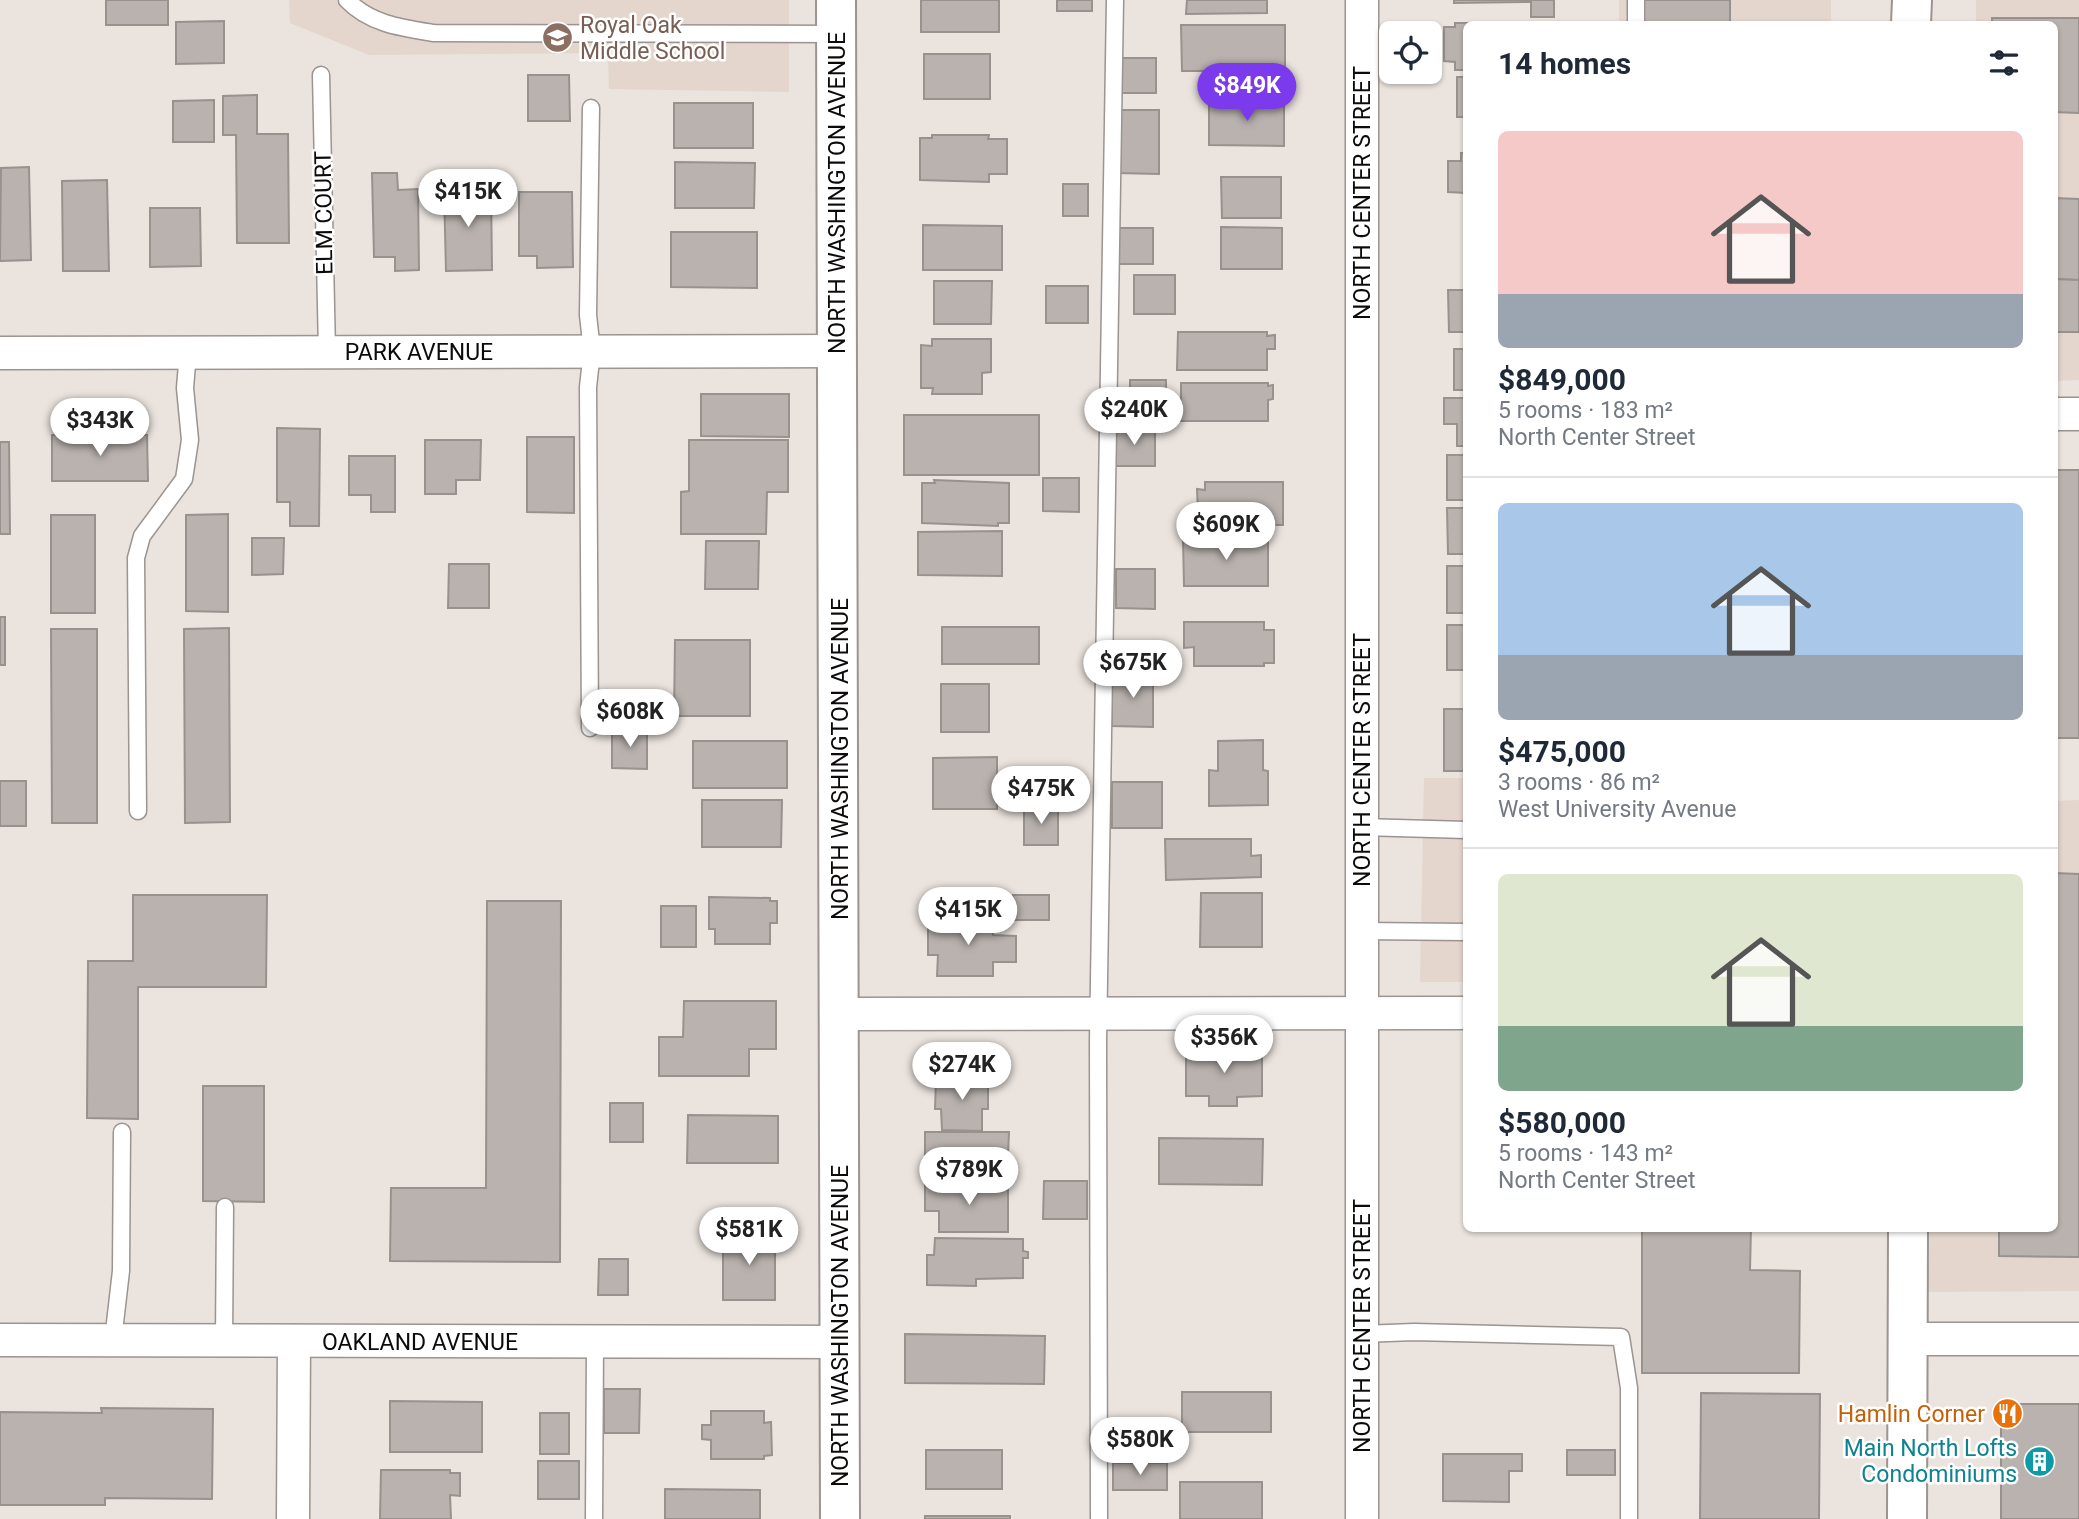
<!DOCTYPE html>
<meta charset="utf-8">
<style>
:root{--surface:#fff;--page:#f2f2f3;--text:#1f2937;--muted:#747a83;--line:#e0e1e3;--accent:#7c3aed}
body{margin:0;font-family:Roboto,sans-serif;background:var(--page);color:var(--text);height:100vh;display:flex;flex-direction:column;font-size:26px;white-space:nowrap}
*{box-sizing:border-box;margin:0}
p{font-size:23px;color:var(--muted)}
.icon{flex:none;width:38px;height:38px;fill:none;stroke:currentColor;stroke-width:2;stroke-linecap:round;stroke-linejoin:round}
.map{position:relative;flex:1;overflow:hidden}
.details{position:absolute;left:1463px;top:21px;width:595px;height:1211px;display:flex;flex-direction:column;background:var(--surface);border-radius:10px;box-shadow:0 2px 5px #0004}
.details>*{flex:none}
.tools{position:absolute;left:1379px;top:21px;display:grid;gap:14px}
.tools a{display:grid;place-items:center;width:63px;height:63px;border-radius:10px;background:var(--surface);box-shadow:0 2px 5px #0004;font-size:35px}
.price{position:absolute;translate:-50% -60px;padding:0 16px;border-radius:24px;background:#fff;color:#222;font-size:23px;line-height:46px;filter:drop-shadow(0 2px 4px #0008)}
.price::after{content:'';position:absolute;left:50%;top:42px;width:21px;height:16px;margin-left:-10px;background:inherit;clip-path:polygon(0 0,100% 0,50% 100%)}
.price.current{background:var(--accent);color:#fff}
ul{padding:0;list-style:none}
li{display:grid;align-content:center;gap:14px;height:371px;padding:0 35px}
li+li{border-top:2px solid var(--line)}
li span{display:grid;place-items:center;height:217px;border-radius:10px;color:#555}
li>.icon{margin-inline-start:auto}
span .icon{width:126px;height:126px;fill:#fffc;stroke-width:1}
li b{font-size:30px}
h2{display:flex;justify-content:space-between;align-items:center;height:84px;padding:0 35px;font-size:30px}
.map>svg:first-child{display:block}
</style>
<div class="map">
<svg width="2079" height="1519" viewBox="0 0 2079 1519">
<rect width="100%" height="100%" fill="#eae3de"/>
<g fill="#e4d6cd">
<path d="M 289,0 L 789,0 L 789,92 L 609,89 L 608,53 L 369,55 L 290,23 Z"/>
<rect x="1619" y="0" width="212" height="24"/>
<path d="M 1976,0 L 2079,0 L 2079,380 L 2055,381 L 2054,24 L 1976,24 Z"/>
<path d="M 1424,778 L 1466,778 L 1466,982 L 1420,982 Z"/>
<path d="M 2079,800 L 2079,1291 L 1927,1292 L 1929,1229 L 2054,1228 L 2055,801 Z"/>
</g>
<g fill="#b9b2ae" stroke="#98928e" stroke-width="2">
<rect x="106" y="0" width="62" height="25"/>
<rect x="921" y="0" width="78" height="32"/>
<rect x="1057" y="0" width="35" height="11"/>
<path d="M 1187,0 L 1267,0 L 1267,13 L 1186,14 Z"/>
<path d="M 1454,0 L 1554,0 L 1554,17 L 1531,17 L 1531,2 L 1454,3 Z"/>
<rect x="1642" y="0" width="88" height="24"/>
<path d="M 1992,18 L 2079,18 L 2079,113 L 2054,112 L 2054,24 L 1992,24 Z"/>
<path d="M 224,21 L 224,63 L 176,64 L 176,22 Z"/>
<path d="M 1455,23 L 1504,23 L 1466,24 L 1466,70 L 1455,70 L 1455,62 L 1444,61 L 1444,27 L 1455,27 Z"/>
<path d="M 1181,25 L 1285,25 L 1285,71 L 1182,71 Z"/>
<rect x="924" y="54" width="66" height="45"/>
<rect x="1119" y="58" width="37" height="35"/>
<path d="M 528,75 L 569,75 L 570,121 L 528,121 Z"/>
<rect x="1457" y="77" width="9" height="40"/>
<path d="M 257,95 L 257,134 L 288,134 L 289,243 L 237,243 L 236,135 L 223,135 L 223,96 Z"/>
<path d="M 214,100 L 214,142 L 173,142 L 173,101 Z"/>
<path d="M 1209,101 L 1284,101 L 1284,146 L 1209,145 Z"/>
<rect x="674" y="103" width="79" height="45"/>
<path d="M 1116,110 L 1159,110 L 1159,174 L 1116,173 Z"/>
<path d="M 932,135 L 989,135 L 988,139 L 1007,139 L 1007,174 L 989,174 L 989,182 L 920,180 L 920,138 L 932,138 Z"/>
<path d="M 1461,153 L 1466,153 L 1466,193 L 1448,192 L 1448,161 L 1461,161 Z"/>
<path d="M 675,162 L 755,163 L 754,208 L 675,208 Z"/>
<path d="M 29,167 L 31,260 L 0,261 L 1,168 Z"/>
<path d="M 372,173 L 397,173 L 398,190 L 418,189 L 419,270 L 395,271 L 395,257 L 374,257 Z"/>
<path d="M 1221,177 L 1281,177 L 1281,218 L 1222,218 Z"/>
<path d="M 107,180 L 109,271 L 63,271 L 62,181 Z"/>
<rect x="1063" y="184" width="25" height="32"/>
<path d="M 491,188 L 492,270 L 446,271 L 444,189 Z"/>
<path d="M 519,192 L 572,192 L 573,267 L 537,268 L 537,256 L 519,256 Z"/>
<path d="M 2054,198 L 2079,199 L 2079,280 L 2054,279 Z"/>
<path d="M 150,208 L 200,208 L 201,266 L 150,267 Z"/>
<path d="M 923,225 L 1002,226 L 1002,270 L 923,270 Z"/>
<path d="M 1221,227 L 1282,228 L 1282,269 L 1221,269 Z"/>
<rect x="1119" y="228" width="34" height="36"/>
<path d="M 671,232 L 757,232 L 757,288 L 671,287 Z"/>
<rect x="1134" y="275" width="41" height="39"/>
<path d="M 2054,279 L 2079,280 L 2079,332 L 2054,332 Z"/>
<path d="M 934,281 L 992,281 L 991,324 L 934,324 Z"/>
<rect x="1046" y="286" width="42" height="37"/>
<path d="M 1448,290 L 1466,290 L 1466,332 L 1449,332 Z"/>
<path d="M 1178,332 L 1267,332 L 1267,336 L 1275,335 L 1275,349 L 1267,349 L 1267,370 L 1177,370 Z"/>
<path d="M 932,339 L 991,339 L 991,372 L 982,373 L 982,394 L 932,394 L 933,388 L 921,388 L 921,345 L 932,346 Z"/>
<rect x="1454" y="349" width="12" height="41"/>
<rect x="1130" y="380" width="36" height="21"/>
<path d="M 1181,383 L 1268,383 L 1268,386 L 1273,385 L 1273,399 L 1268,400 L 1268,421 L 1181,421 Z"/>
<path d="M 701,394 L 789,394 L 789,437 L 701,436 Z"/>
<path d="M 1444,398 L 1466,398 L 1466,446 L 1457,446 L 1457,424 L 1444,424 Z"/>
<rect x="904" y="415" width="135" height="60"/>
<path d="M 277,428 L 320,429 L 319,526 L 290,526 L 290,502 L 277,502 Z"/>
<rect x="1113" y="428" width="42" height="38"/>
<path d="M 52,435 L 147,435 L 148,481 L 52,481 Z"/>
<path d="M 527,437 L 574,437 L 574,513 L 527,512 Z"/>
<path d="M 425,440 L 481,440 L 480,480 L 456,480 L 456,494 L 425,494 Z"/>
<path d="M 689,440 L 788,440 L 788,492 L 767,492 L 766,534 L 681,534 L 681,492 L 689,491 Z"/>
<path d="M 0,442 L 9,442 L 10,534 L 0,534 Z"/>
<rect x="1447" y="455" width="19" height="45"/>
<path d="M 349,456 L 395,456 L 395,512 L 371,512 L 371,495 L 349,495 Z"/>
<rect x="2054" y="470" width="25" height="268"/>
<path d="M 1043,478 L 1079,478 L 1079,512 L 1043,511 Z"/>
<path d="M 934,480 L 1009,483 L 1009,523 L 998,523 L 998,526 L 922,523 L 922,483 L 935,483 Z"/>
<path d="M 1205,482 L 1283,482 L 1283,525 L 1205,525 L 1205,512 L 1198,511 L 1197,489 L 1205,490 Z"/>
<path d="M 1447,508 L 1466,508 L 1466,554 L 1448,554 Z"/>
<path d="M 228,514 L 228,612 L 186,611 L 186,515 Z"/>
<rect x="51" y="515" width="44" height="98"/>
<path d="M 1002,531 L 1002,576 L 918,575 L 918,532 Z"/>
<path d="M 252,538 L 284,538 L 283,574 L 252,575 Z"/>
<path d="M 1183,539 L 1268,539 L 1268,586 L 1184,586 Z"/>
<path d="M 706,541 L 759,541 L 758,589 L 705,589 Z"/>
<path d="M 449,564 L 489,564 L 489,608 L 448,608 Z"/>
<rect x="1447" y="566" width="19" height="47"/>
<path d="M 1116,569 L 1155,569 L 1155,609 L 1116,608 Z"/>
<rect x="0" y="617" width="5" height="48"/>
<path d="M 1184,622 L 1264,622 L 1264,630 L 1274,630 L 1274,663 L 1264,663 L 1264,666 L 1194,666 L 1194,647 L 1184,648 Z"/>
<rect x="1447" y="625" width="19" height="45"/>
<rect x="942" y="627" width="97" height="37"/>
<path d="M 229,628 L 230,822 L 185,823 L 184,629 Z"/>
<path d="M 51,629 L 97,629 L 97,823 L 52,823 Z"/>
<path d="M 675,640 L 750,640 L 750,716 L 674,716 Z"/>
<path d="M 1153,673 L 1153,727 L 1112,726 L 1112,674 Z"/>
<rect x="941" y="684" width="48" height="48"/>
<rect x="1444" y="709" width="22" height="62"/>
<path d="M 612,730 L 647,730 L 647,769 L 612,768 Z"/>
<path d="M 1263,740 L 1263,770 L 1268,771 L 1268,805 L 1209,806 L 1209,770 L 1218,771 L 1218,741 Z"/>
<rect x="693" y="741" width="94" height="47"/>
<path d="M 997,757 L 997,809 L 933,809 L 933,758 Z"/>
<rect x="0" y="781" width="26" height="45"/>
<rect x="1112" y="782" width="50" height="46"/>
<path d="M 702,800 L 782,800 L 781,847 L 702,847 Z"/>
<rect x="1024" y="808" width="34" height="37"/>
<path d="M 1165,839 L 1251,839 L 1251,856 L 1261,855 L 1261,877 L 1166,880 Z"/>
<path d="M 2054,873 L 2079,874 L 2079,1257 L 1999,1256 L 1999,1228 L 2054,1228 Z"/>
<path d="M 1201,893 L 1262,893 L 1262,947 L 1200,947 Z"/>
<path d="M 133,895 L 267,895 L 266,987 L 138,987 L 138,1119 L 87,1118 L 88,961 L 133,961 Z"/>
<rect x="1013" y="895" width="36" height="25"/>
<path d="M 709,897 L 770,898 L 770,901 L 777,901 L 777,923 L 770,923 L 770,944 L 715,944 L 715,929 L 709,929 Z"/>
<path d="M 487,901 L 561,901 L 560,1262 L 390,1261 L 391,1188 L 486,1188 Z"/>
<rect x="661" y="906" width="35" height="41"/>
<path d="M 928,920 L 993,920 L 993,935 L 1016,936 L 1016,962 L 993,962 L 993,976 L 937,976 L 938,955 L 928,955 Z"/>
<path d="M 684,1001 L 776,1001 L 776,1049 L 749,1049 L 749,1076 L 659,1076 L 659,1037 L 683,1037 Z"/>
<path d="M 1186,1049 L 1262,1050 L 1262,1096 L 1237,1097 L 1237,1106 L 1209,1106 L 1209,1096 L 1186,1096 Z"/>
<path d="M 936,1077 L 988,1077 L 988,1109 L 982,1109 L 982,1131 L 942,1130 L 941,1109 L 935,1109 Z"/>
<path d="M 203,1086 L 264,1086 L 264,1202 L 203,1201 Z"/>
<rect x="610" y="1103" width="33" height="39"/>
<path d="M 688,1115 L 778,1116 L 778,1163 L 687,1163 Z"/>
<path d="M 925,1132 L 1009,1132 L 1008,1155 L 1001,1156 L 1001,1178 L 939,1178 L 938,1158 L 925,1158 Z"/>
<path d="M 1159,1138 L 1263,1139 L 1262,1185 L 1159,1184 Z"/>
<path d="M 1044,1181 L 1087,1181 L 1087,1219 L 1043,1219 Z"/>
<path d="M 925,1184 L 1008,1184 L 1008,1232 L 939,1232 L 939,1211 L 925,1211 Z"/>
<path d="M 1642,1228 L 1751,1228 L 1750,1270 L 1800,1271 L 1799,1373 L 1642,1373 Z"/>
<path d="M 723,1234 L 775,1235 L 775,1300 L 723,1300 Z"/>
<path d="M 935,1238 L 1023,1239 L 1023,1251 L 1028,1252 L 1028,1258 L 1023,1258 L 1023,1278 L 976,1279 L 976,1286 L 927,1285 L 927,1255 L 934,1255 Z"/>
<path d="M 599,1259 L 628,1259 L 628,1295 L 598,1295 Z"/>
<path d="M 905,1334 L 1045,1336 L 1044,1384 L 905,1383 Z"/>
<path d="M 604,1389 L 640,1389 L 639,1433 L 604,1433 Z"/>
<rect x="1182" y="1392" width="89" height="40"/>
<path d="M 1701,1393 L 1820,1394 L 1819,1519 L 1700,1519 Z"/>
<path d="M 390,1401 L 482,1402 L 482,1452 L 390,1452 Z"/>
<rect x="2001" y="1404" width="78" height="115"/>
<path d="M 101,1408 L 213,1409 L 212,1499 L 105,1498 L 105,1505 L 0,1505 L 0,1412 L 102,1413 Z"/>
<path d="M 711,1411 L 764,1411 L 764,1423 L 771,1422 L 772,1455 L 764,1456 L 764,1459 L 711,1459 L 711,1440 L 702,1439 L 702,1425 L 711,1425 Z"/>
<rect x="540" y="1413" width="29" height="41"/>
<path d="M 1119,1420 L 1154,1420 L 1153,1455 L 1119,1455 Z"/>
<rect x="926" y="1450" width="76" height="39"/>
<rect x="1567" y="1450" width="48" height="25"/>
<path d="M 1443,1454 L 1522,1454 L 1522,1471 L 1509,1471 L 1509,1502 L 1443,1501 Z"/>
<rect x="538" y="1461" width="41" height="38"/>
<rect x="1113" y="1463" width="54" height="27"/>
<path d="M 381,1470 L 450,1470 L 450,1473 L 460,1473 L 460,1496 L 450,1495 L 451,1519 L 380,1519 Z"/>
<rect x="1180" y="1482" width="82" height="37"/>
<path d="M 665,1489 L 760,1490 L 760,1519 L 665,1519 Z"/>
<rect x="925" y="1516" width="85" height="3"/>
</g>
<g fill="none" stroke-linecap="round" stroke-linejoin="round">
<defs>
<g id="service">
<path d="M 347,0 C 370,24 402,28 434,33 L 837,34"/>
<path d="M 1636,24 L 1636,0"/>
<path d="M 321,75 L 327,352"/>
<path d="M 590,728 L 588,387 L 592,351 L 588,315 L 591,108"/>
<path d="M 138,811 L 136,558 L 142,536 L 184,479 L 190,440 L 185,388 L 188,352"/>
<path d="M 1362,827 L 1466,830"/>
<path d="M 1362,931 L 1466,932"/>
<path d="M 1362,1334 L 1414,1332 L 1621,1337 L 1629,1388 L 1629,1519"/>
<path d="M 113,1340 L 121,1271 L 122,1132"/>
<path d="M 224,1341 L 225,1207"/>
<path d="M 594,1519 L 595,1343"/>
<path d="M 1099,1519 L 1098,1042 L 1115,0"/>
</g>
<g id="minor">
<path d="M 0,353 L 838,351"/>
<path d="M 2054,414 L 2079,414"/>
<path d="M 841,1014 L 1466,1013"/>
<path d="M 1907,1339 L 2079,1339"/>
<path d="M 0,1340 L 840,1342"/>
<path d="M 293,1519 L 294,1341"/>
<path d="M 1362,1519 L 1362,0"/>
</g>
<path id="tertiary" d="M 836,0 L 840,1519"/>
<g id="secondary">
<path d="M 1911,24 L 1912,0"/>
<path d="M 1907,1519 L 1908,1228"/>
</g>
</defs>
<use href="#service" stroke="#9b9490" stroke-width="19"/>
<use href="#minor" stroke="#9b9490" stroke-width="35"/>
<use href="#tertiary" stroke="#9b9490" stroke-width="42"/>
<use href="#secondary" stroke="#9b9490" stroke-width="42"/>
<use href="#service" stroke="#fff" stroke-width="16"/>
<use href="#minor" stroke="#fff" stroke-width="32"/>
<use href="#tertiary" stroke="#fff" stroke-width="38"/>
<use href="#secondary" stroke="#fff" stroke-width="38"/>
</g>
<defs>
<symbol id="school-disc" viewBox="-11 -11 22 22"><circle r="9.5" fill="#8d6e63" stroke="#fff"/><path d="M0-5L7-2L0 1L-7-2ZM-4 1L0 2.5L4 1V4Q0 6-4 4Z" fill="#fff"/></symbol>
<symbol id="restaurant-disc" viewBox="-11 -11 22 22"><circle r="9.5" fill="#e8710a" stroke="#fff"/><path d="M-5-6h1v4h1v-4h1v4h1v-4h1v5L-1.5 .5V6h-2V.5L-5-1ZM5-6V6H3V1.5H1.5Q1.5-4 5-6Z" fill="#fff"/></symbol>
<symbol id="building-disc" viewBox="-11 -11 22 22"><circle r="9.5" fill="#0f9aa8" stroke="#fff"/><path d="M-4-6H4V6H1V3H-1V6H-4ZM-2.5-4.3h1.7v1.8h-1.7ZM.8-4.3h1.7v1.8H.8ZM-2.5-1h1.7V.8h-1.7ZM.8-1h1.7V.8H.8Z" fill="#fff"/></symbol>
</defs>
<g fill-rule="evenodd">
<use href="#school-disc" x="540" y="20" width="35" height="35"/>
<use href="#restaurant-disc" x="1990" y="1396" width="35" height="35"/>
<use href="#building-disc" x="2022" y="1444" width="35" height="35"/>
</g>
<g text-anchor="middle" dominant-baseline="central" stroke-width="5" stroke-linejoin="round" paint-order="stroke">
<g font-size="23" fill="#785e54" stroke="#fff" text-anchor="start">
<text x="580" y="25">Royal Oak<tspan x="580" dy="26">Middle School</tspan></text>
</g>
<g font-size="23" fill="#0d0b0a" stroke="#fff">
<text transform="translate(837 193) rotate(-90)">NORTH WASHINGTON AVENUE</text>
<text transform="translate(1362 193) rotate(-90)">NORTH CENTER STREET</text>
<text transform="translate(324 213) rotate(-91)">ELM COURT</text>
<text x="419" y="352">PARK AVENUE</text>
<text transform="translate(840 759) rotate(-90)">NORTH WASHINGTON AVENUE</text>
<text transform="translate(1362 760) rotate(-90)">NORTH CENTER STREET</text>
<text transform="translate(840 1326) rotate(-90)">NORTH WASHINGTON AVENUE</text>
<text transform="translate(1362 1326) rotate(-90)">NORTH CENTER STREET</text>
<text x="420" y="1342">OAKLAND AVENUE</text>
</g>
<g font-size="23" fill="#c56008" stroke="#fff" text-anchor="end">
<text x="1985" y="1414">Hamlin Corner</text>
</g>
<g font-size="23" fill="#0d838f" stroke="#fff" text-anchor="end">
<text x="2017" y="1448">Main North Lofts<tspan x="2017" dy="26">Condominiums</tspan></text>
</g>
</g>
</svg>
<div class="tools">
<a><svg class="icon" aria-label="locate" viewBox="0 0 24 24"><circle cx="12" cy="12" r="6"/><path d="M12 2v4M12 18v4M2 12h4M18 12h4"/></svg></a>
</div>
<b class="price current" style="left:1247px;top:123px">$849K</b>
<b class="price" style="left:468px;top:229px">$415K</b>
<b class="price" style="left:1134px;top:447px">$240K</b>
<b class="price" style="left:100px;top:458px">$343K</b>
<b class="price" style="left:1226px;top:562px">$609K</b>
<b class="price" style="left:1133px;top:700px">$675K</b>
<b class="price" style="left:630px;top:749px">$608K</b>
<b class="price" style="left:1041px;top:826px">$475K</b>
<b class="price" style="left:968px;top:947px">$415K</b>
<b class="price" style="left:1224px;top:1075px">$356K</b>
<b class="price" style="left:962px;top:1102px">$274K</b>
<b class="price" style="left:969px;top:1207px">$789K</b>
<b class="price" style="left:749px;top:1267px">$581K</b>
<b class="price" style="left:1140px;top:1477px">$580K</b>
<section class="details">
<h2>14 homes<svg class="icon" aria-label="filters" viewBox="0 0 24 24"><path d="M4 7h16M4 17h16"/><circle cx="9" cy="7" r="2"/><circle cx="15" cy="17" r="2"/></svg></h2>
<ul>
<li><span style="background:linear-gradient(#f6c9c9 75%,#9aa5b1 0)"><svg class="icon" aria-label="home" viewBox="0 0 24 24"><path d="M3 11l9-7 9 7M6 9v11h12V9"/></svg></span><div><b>$849,000</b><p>5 rooms · 183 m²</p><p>North Center Street</p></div></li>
<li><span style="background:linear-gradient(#a9c7e8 70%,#9aa5b1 0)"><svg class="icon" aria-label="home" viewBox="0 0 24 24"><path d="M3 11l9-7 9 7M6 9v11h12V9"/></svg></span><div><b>$475,000</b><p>3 rooms · 86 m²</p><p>West University Avenue</p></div></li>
<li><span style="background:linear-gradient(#dfe7d0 70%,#7fa58c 0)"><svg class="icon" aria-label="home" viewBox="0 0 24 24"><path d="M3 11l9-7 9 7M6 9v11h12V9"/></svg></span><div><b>$580,000</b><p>5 rooms · 143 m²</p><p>North Center Street</p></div></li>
</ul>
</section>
</div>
